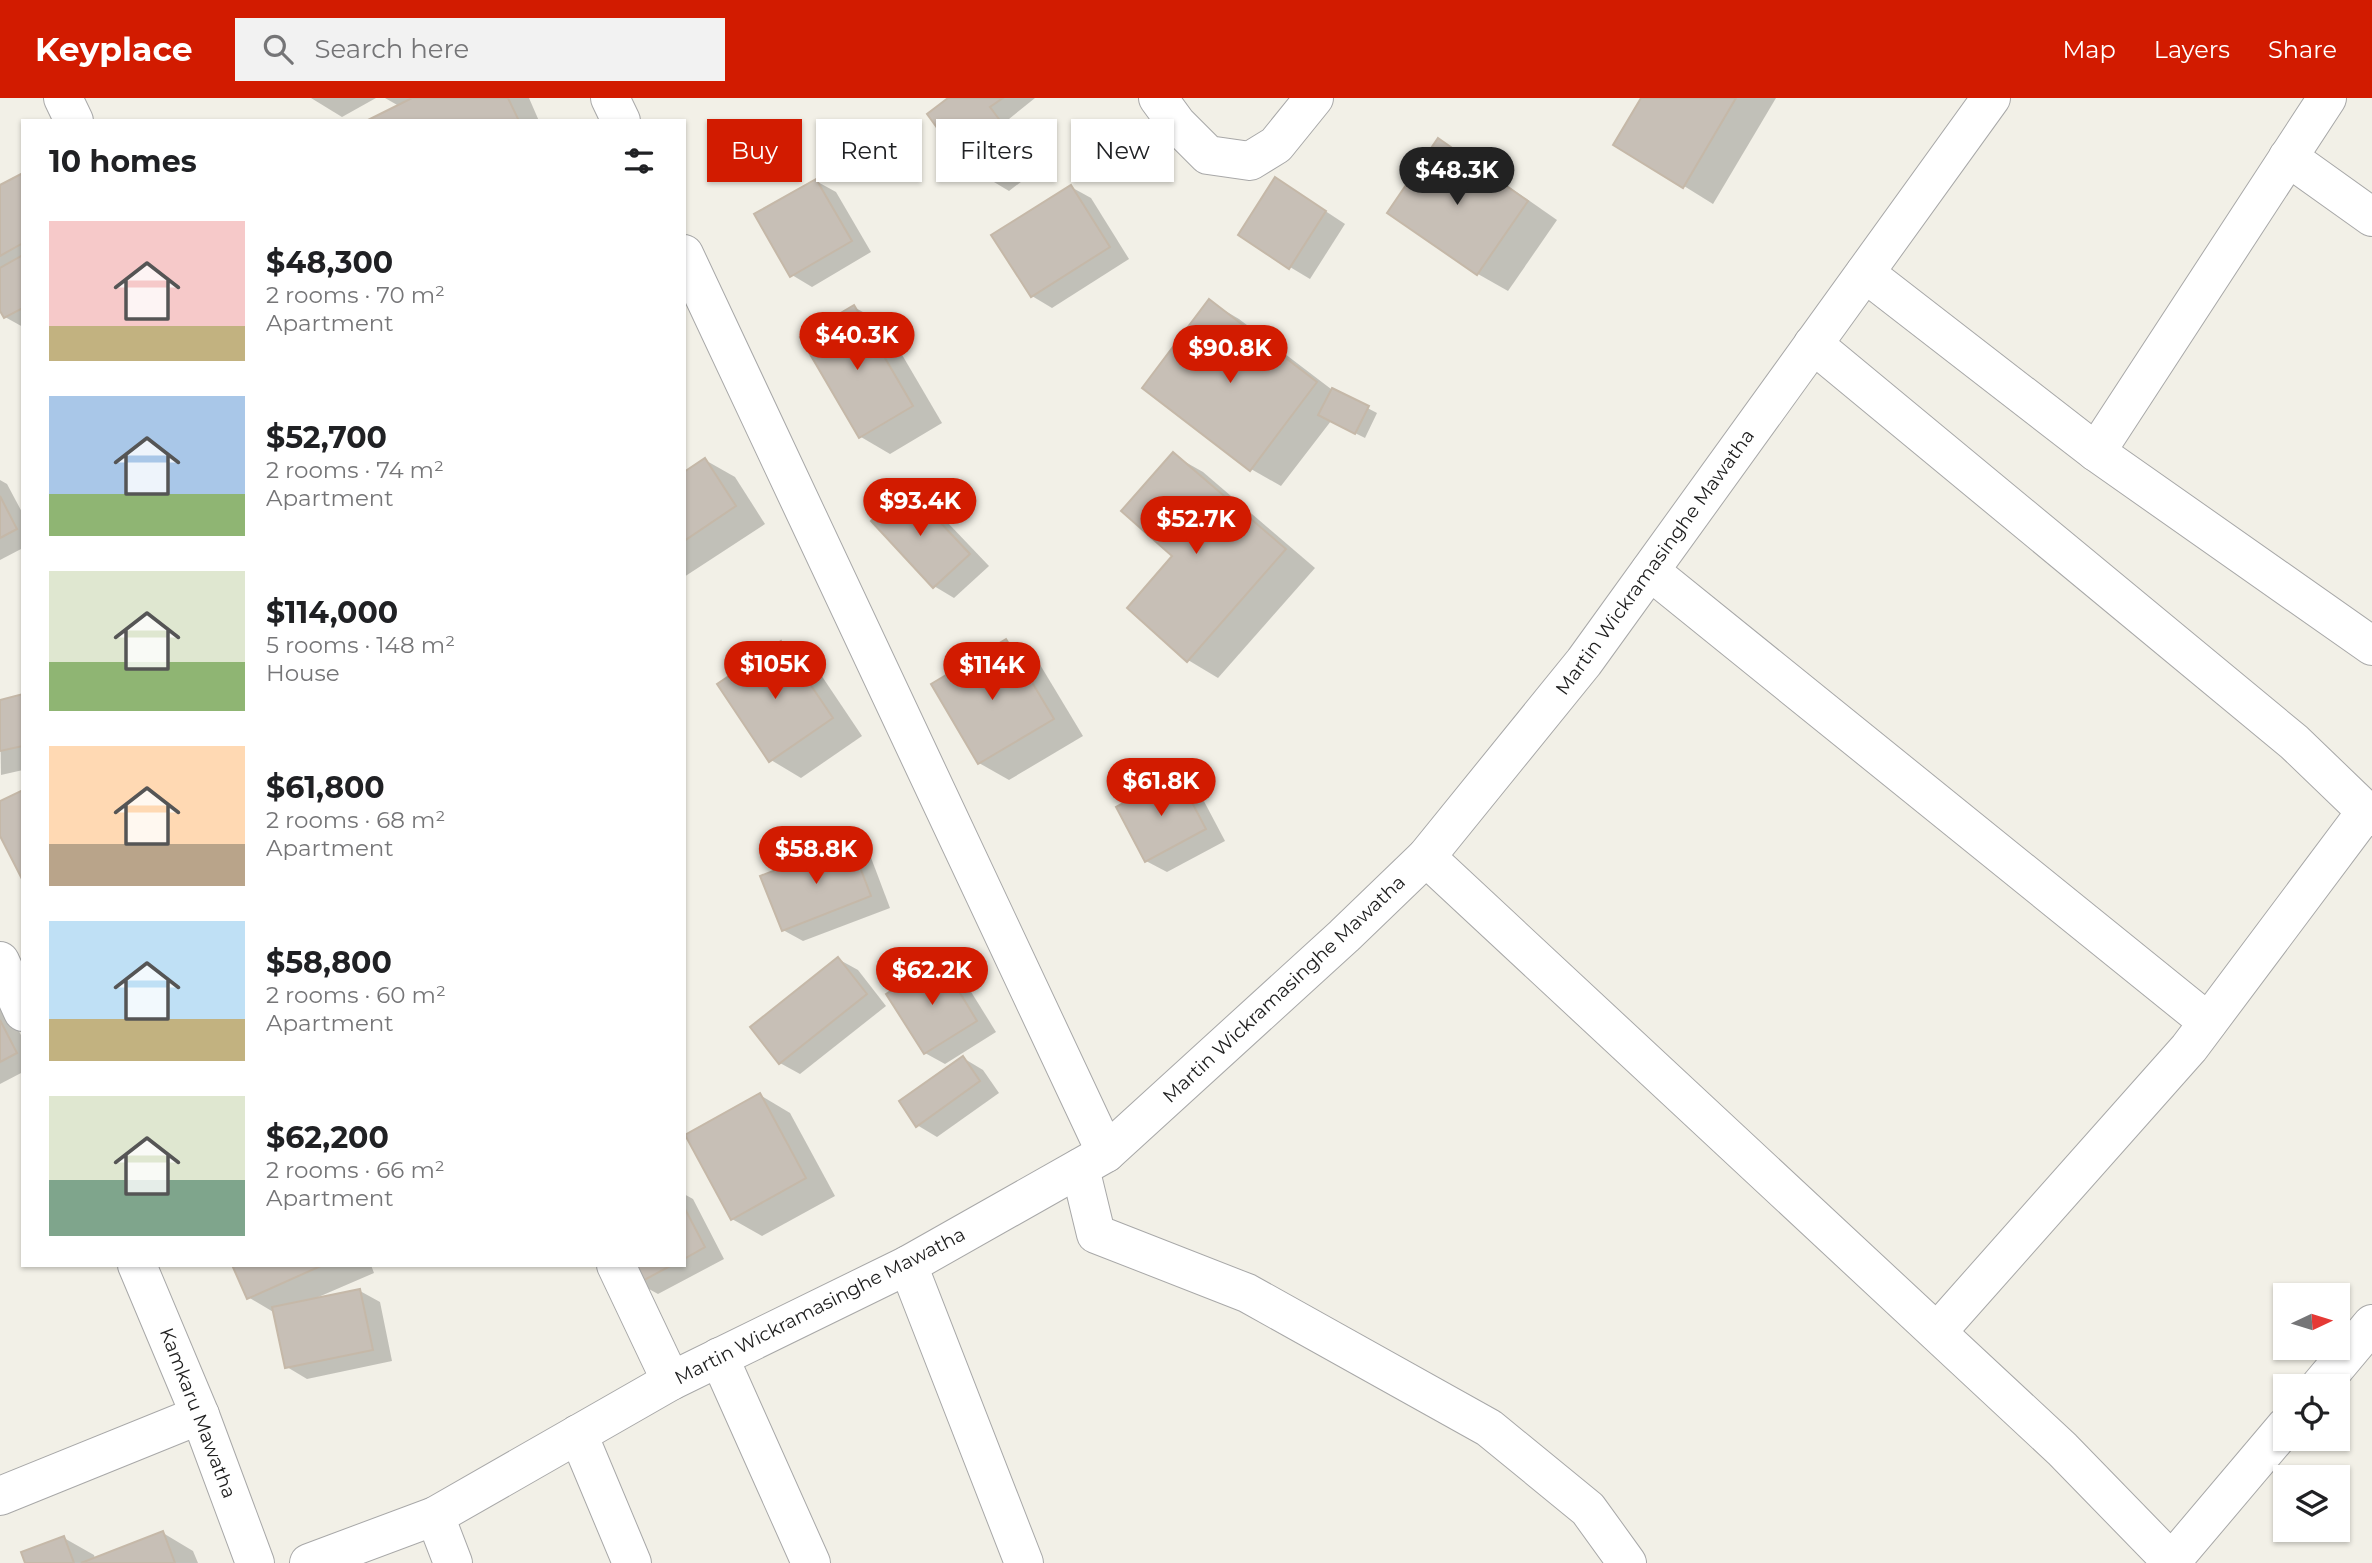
<!DOCTYPE html>
<meta charset="utf-8">
<style>
:root{--surface:#fff;--page:#f2f2f2;--text:#202124;--muted:#757577;--accent:#d21b00}
body{margin:0;font-family:Montserrat,sans-serif;background:var(--page);color:var(--text);height:100vh;display:flex;flex-direction:column;font-size:26px;white-space:nowrap}
*{box-sizing:border-box;margin:0}
p{font-size:23px;color:var(--muted)}
.icon{flex:none;width:38px;height:38px;fill:none;stroke:currentColor;stroke-width:2;stroke-linecap:round;stroke-linejoin:round}
.map{position:relative;flex:1;overflow:hidden}
.details{position:absolute;left:21px;top:21px;width:665px;height:1148px;display:flex;flex-direction:column;background:var(--surface);border-radius:0px;box-shadow:0 2px 5px #0004}
.details>*{flex:none}
.guide{position:absolute;left:707px;top:21px;width:665px;height:63px;display:flex;gap:14px}
.needle{width:46px;rotate:86deg}
.tools{position:absolute;left:2273px;top:1185px;display:grid;gap:14px}
.tools a{display:grid;place-items:center;width:77px;height:77px;border-radius:0px;background:var(--surface);box-shadow:0 2px 5px #0004;font-size:35px}
.price{position:absolute;translate:-50% -60px;padding:0 16px;border-radius:24px;background:var(--accent);color:#fff;font-size:23px;line-height:46px;filter:drop-shadow(0 2px 4px #0008)}
.price::after{content:'';position:absolute;left:50%;top:42px;width:21px;height:16px;margin-left:-10px;background:inherit;clip-path:polygon(0 0,100% 0,50% 100%)}
.price.on{background:#222;color:#fff}
ul{padding:0;list-style:none}
li{display:flex;align-items:center;gap:21px;height:175px;padding:0 28px}
li span{display:grid;place-items:center;flex:none;width:196px;height:140px;border-radius:0px;color:#555}
li>.icon{margin-inline-start:auto}
span .icon{width:84px;height:84px;fill:#fffc;stroke-width:1}
li b{font-size:30px}
h2{display:flex;justify-content:space-between;align-items:center;height:84px;padding:0 28px;font-size:30px}
.pill{padding:0 24px;border-radius:0px;background:var(--surface);box-shadow:0 2px 5px #0004;font-size:24px;line-height:63px}
.pill.on{background:var(--accent);color:#fff}
header{display:flex;align-items:center;gap:42px;box-sizing:border-box;height:98px;padding:0 35px;background:var(--accent);color:#fff}
header strong{font-size:33px}
nav{display:flex;gap:38px;margin-inline-start:auto;font-size:24px}
.search{width:490px;height:63px;background:var(--page);display:flex;align-items:center;gap:18px;box-sizing:border-box;padding:0 24px;border-radius:0px;color:var(--muted);font-size:26px}
.map>svg:first-child{display:block}
</style>
<header>
<strong>Keyplace</strong>
<div class="search"><svg class="icon" aria-label="search" viewBox="0 0 24 24"><circle cx="10" cy="10" r="6"/><path d="M15 15l6 6"/></svg>Search here</div>
<nav><a>Map</a><a>Layers</a><a>Share</a></nav>
</header>
<div class="map">
<svg width="2372" height="1465" viewBox="0 0 2372 1465">
<rect width="100%" height="100%" fill="#f2f0e7"/>
<g fill="#0003">
<path d="M 311,0 L 376,0 L 342,19 Z"/>
<path d="M 385,0 L 529,0 L 539,23 L 369,23 L 399,8 Z"/>
<path d="M 951,0 L 1035,0 L 1009,21 L 1043,67 L 1009,93 L 989,81 L 968,53 L 947,40 Z"/>
<path d="M 1643,0 L 1776,0 L 1713,106 L 1684,88 Z"/>
<path d="M 1439,43 L 1468,60 L 1557,122 L 1508,193 L 1478,176 L 1389,114 Z"/>
<path d="M 23,77 L 23,229 L 5,219 L 0,209 L 0,89 Z"/>
<path d="M 816,83 L 836,94 L 871,154 L 812,189 L 792,177 Z"/>
<path d="M 1071,89 L 1091,100 L 1129,161 L 1052,210 L 1032,198 Z"/>
<path d="M 1295,93 L 1345,126 L 1310,181 L 1290,169 Z"/>
<path d="M 1210,204 L 1239,221 L 1331,291 L 1377,315 L 1365,340 L 1331,323 L 1281,388 L 1251,371 Z"/>
<path d="M 854,209 L 884,226 L 942,325 L 890,356 L 861,339 Z"/>
<path d="M 1173,357 L 1203,374 L 1315,470 L 1218,580 L 1188,562 L 1175,458 Z"/>
<path d="M 705,362 L 735,379 L 765,426 L 684,479 L 684,376 Z"/>
<path d="M 0,382 L 7,386 L 23,416 L 23,450 L 0,462 Z"/>
<path d="M 907,391 L 927,403 L 989,468 L 954,500 L 934,488 Z"/>
<path d="M 1006,543 L 1036,560 L 1083,638 L 1009,682 L 979,665 Z"/>
<path d="M 781,545 L 811,562 L 862,638 L 801,680 L 771,662 Z"/>
<path d="M 23,598 L 23,672 L 1,677 L 0,604 Z"/>
<path d="M 1177,678 L 1197,690 L 1225,743 L 1167,774 L 1146,763 Z"/>
<path d="M 850,745 L 870,757 L 890,810 L 803,843 L 783,832 Z"/>
<path d="M 838,861 L 858,872 L 886,908 L 800,976 L 780,965 Z"/>
<path d="M 940,864 L 960,876 L 996,934 L 945,966 L 925,955 Z"/>
<path d="M 0,905 L 6,908 L 23,941 L 23,974 L 0,986 Z"/>
<path d="M 963,960 L 983,972 L 999,995 L 937,1039 L 917,1027 Z"/>
<path d="M 760,997 L 790,1015 L 835,1098 L 762,1138 L 732,1121 Z"/>
<path d="M 684,1096 L 693,1101 L 724,1161 L 658,1196 L 638,1185 L 629,1167 L 684,1167 Z"/>
<path d="M 234,1167 L 371,1167 L 374,1175 L 316,1200 L 360,1193 L 380,1204 L 392,1263 L 307,1281 L 287,1269 L 275,1215 L 248,1199 Z"/>
<path d="M 163,1435 L 193,1453 L 198,1465 L 27,1465 L 64,1440 L 94,1457 L 95,1461 Z"/>
</g>
<g fill="#c7bfb6" stroke="#c5b8a8" stroke-width="2">
<path d="M 412,0 L 508,0 L 519,23 L 366,23 Z"/>
<path d="M 948,0 L 1003,0 L 990,9 L 1024,55 L 988,82 L 954,36 L 946,42 L 927,16 Z"/>
<path d="M 1641,0 L 1736,0 L 1683,90 L 1613,47 Z"/>
<path d="M 1438,40 L 1528,103 L 1477,177 L 1387,115 Z"/>
<path d="M 23,75 L 23,145 L 0,158 L 0,87 Z"/>
<path d="M 1275,79 L 1326,113 L 1289,171 L 1238,137 Z"/>
<path d="M 816,81 L 852,143 L 790,179 L 754,116 Z"/>
<path d="M 1071,87 L 1110,149 L 1031,199 L 991,137 Z"/>
<path d="M 23,157 L 23,210 L 4,220 L 0,213 L 0,170 Z"/>
<path d="M 1209,201 L 1317,284 L 1250,373 L 1142,290 Z"/>
<path d="M 854,207 L 913,308 L 859,340 L 800,239 Z"/>
<path d="M 1332,290 L 1369,308 L 1355,336 L 1318,317 Z"/>
<path d="M 1173,354 L 1286,451 L 1187,564 L 1127,510 L 1172,458 L 1121,413 Z"/>
<path d="M 705,360 L 736,408 L 684,443 L 684,374 Z"/>
<path d="M 907,389 L 970,456 L 933,490 L 871,423 Z"/>
<path d="M 0,398 L 17,431 L 0,440 Z"/>
<path d="M 1006,541 L 1054,621 L 978,666 L 931,586 Z"/>
<path d="M 781,543 L 833,620 L 769,664 L 717,586 Z"/>
<path d="M 23,596 L 23,648 L 0,653 L 0,602 Z"/>
<path d="M 1177,676 L 1206,731 L 1145,764 L 1116,709 Z"/>
<path d="M 23,692 L 23,783 L 0,738 L 0,703 Z"/>
<path d="M 850,743 L 871,798 L 782,833 L 760,778 Z"/>
<path d="M 838,859 L 867,896 L 779,966 L 750,929 Z"/>
<path d="M 940,862 L 977,923 L 924,956 L 886,896 Z"/>
<path d="M 0,922 L 17,955 L 0,964 Z"/>
<path d="M 963,958 L 980,983 L 916,1029 L 899,1003 Z"/>
<path d="M 760,995 L 806,1080 L 731,1122 L 685,1037 Z"/>
<path d="M 684,1109 L 705,1149 L 684,1161 Z"/>
<path d="M 232,1167 L 323,1167 L 247,1201 Z"/>
<path d="M 627,1167 L 672,1167 L 637,1186 Z"/>
<path d="M 360,1191 L 373,1252 L 285,1270 L 272,1209 Z"/>
<path d="M 163,1433 L 175,1465 L 81,1465 Z"/>
<path d="M 64,1438 L 74,1465 L 25,1465 L 21,1454 Z"/>
</g>
<g fill="none" stroke-linecap="round" stroke-linejoin="round">
<defs>
<g id="minor">
<path d="M 63,0 L 74,23"/>
<path d="M 610,0 L 621,23"/>
<path d="M 1158,0 L 1177,26 L 1208,57 L 1250,63 L 1276,47 L 1314,0"/>
<path d="M 2288,59 L 2372,119"/>
<path d="M 684,156 L 1106,1055"/>
<path d="M 1865,175 L 2096,354 L 2372,548"/>
<path d="M 1813,246 L 2294,644 L 2372,719"/>
<path d="M 2096,354 L 2327,0"/>
<path d="M 1650,473 L 2208,924"/>
<path d="M 1426,759 L 2062,1351 L 2173,1465"/>
<path d="M 0,863 L 23,914"/>
<path d="M 1080,1070 L 1096,1136 L 1247,1195 L 1489,1330 L 1588,1411 L 1627,1465"/>
<path d="M 137,1167 L 200,1317 L 255,1465"/>
<path d="M 616,1167 L 671,1283"/>
<path d="M 908,1167 L 1024,1465"/>
<path d="M 1937,1234 L 2189,950 L 2365,715"/>
<path d="M 719,1259 L 811,1465"/>
<path d="M 2320,1288 L 2372,1226"/>
<path d="M 578,1336 L 632,1465"/>
<path d="M 0,1398 L 200,1317"/>
<path d="M 435,1418 L 453,1465"/>
<path d="M 2171,1464 L 2286,1328"/>
<path d="M 309,1465 L 435,1418 L 671,1283 L 908,1167 L 1106,1055 L 1344,838 L 1426,759 L 1584,564 L 1991,0"/>
</g>
</defs>
<use href="#minor" stroke="#a8a8a8" stroke-width="40"/>
<use href="#minor" stroke="#fff" stroke-width="38"/>
</g>
<g text-anchor="middle" dominant-baseline="central" stroke-width="7" stroke-linejoin="round" paint-order="stroke">
<g font-size="19" fill="#212121" stroke="#fff">
<text transform="translate(1655 464) rotate(-54)">Martin Wickramasinghe Mawatha</text>
<text transform="translate(1284 891) rotate(-43)">Martin Wickramasinghe Mawatha</text>
<text transform="translate(820 1208) rotate(-27)">Martin Wickramasinghe Mawatha</text>
<text transform="translate(198 1315) rotate(69)">Kamkaru Mawatha</text>
</g>
</g>
</svg>
<div class="tools">
<a><svg class="needle" viewBox="-14 -14 28 28"><path d="M0-13l5 13h-10z" fill="#e53935"/><path d="M0 13l5-13h-10z" fill="#757577"/></svg></a>
<a><svg class="icon" aria-label="locate" viewBox="0 0 24 24"><circle cx="12" cy="12" r="6"/><path d="M12 2v4M12 18v4M2 12h4M18 12h4"/></svg></a>
<a><svg class="icon" aria-label="layers" viewBox="0 0 24 24"><path d="M12 4l9 5-9 5-9-5zM3 14l9 5 9-5"/></svg></a>
</div>
<b class="price on" style="left:1457px;top:109px">$48.3K</b>
<b class="price" style="left:857px;top:274px">$40.3K</b>
<b class="price" style="left:1230px;top:287px">$90.8K</b>
<b class="price" style="left:920px;top:440px">$93.4K</b>
<b class="price" style="left:1196px;top:458px">$52.7K</b>
<b class="price" style="left:775px;top:603px">$105K</b>
<b class="price" style="left:992px;top:604px">$114K</b>
<b class="price" style="left:1161px;top:720px">$61.8K</b>
<b class="price" style="left:816px;top:788px">$58.8K</b>
<b class="price" style="left:932px;top:909px">$62.2K</b>
<div class="guide">
<a class="pill on">Buy</a>
<a class="pill">Rent</a>
<a class="pill">Filters</a>
<a class="pill">New</a>
</div>
<section class="details">
<h2>10 homes<svg class="icon" aria-label="filters" viewBox="0 0 24 24"><path d="M4 7h16M4 17h16"/><circle cx="9" cy="7" r="2"/><circle cx="15" cy="17" r="2"/></svg></h2>
<ul>
<li><span style="background:linear-gradient(#f6c9c9 75%,#c2b280 0)"><svg class="icon" aria-label="home" viewBox="0 0 24 24"><path d="M3 11l9-7 9 7M6 9v11h12V9"/></svg></span><div><b>$48,300</b><p>2 rooms · 70 m²</p><p>Apartment</p></div></li>
<li><span style="background:linear-gradient(#a9c7e8 70%,#8fb573 0)"><svg class="icon" aria-label="home" viewBox="0 0 24 24"><path d="M3 11l9-7 9 7M6 9v11h12V9"/></svg></span><div><b>$52,700</b><p>2 rooms · 74 m²</p><p>Apartment</p></div></li>
<li><span style="background:linear-gradient(#dfe7d0 65%,#8fb573 0)"><svg class="icon" aria-label="home" viewBox="0 0 24 24"><path d="M3 11l9-7 9 7M6 9v11h12V9"/></svg></span><div><b>$114,000</b><p>5 rooms · 148 m²</p><p>House</p></div></li>
<li><span style="background:linear-gradient(#ffd9b3 70%,#b9a48a 0)"><svg class="icon" aria-label="home" viewBox="0 0 24 24"><path d="M3 11l9-7 9 7M6 9v11h12V9"/></svg></span><div><b>$61,800</b><p>2 rooms · 68 m²</p><p>Apartment</p></div></li>
<li><span style="background:linear-gradient(#bfe0f5 70%,#c2b280 0)"><svg class="icon" aria-label="home" viewBox="0 0 24 24"><path d="M3 11l9-7 9 7M6 9v11h12V9"/></svg></span><div><b>$58,800</b><p>2 rooms · 60 m²</p><p>Apartment</p></div></li>
<li><span style="background:linear-gradient(#dfe7d0 60%,#7fa58c 0)"><svg class="icon" aria-label="home" viewBox="0 0 24 24"><path d="M3 11l9-7 9 7M6 9v11h12V9"/></svg></span><div><b>$62,200</b><p>2 rooms · 66 m²</p><p>Apartment</p></div></li>
</ul>
</section>
</div>
